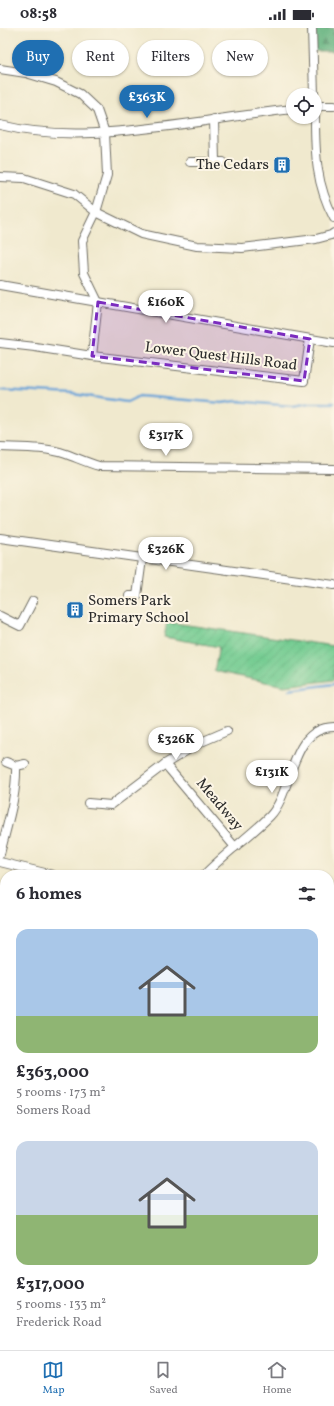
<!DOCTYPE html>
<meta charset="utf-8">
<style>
:root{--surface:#fff;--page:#f2f2f3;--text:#2b2b33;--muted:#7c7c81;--line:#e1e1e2;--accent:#1f6fb2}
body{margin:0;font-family:Vollkorn,serif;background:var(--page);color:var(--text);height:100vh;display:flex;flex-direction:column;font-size:15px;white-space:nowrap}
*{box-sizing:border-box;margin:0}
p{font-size:13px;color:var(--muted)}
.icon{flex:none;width:22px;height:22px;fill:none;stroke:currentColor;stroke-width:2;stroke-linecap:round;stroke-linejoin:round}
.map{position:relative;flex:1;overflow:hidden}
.side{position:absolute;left:0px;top:842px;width:334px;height:480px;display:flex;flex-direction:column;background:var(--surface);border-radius:16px 16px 0 0;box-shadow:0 1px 3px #0004}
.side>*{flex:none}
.banner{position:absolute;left:12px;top:12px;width:310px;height:36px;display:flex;gap:8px}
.tools{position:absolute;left:286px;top:60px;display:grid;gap:8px}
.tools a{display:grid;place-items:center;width:36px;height:36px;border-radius:50%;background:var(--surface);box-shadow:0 1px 3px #0004;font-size:20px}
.price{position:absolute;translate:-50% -34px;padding:0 9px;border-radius:14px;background:#fff;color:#222;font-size:13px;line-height:26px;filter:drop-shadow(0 1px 2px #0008)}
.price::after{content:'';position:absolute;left:50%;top:24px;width:12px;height:9px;margin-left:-6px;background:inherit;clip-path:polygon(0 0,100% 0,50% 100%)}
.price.current{background:var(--accent);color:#fff}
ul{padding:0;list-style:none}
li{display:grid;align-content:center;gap:8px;height:212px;padding:0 16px}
li span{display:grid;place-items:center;height:124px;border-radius:12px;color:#555}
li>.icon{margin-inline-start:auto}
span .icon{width:72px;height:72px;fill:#fffc;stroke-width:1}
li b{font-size:17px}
h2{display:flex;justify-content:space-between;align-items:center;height:48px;padding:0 16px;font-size:17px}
.chip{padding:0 14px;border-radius:18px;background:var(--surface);box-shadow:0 1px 3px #0004;font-size:14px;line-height:36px}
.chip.current{background:var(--accent);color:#fff}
.status{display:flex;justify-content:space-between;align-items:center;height:28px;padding:0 20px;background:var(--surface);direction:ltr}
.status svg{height:11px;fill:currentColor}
.tab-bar{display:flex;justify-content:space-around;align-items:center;height:56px;border-top:1px solid var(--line);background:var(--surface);font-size:11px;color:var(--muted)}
.tab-bar a{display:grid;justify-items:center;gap:2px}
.tab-bar .current{color:var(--accent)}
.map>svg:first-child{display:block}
</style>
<div class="status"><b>08:58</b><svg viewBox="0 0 49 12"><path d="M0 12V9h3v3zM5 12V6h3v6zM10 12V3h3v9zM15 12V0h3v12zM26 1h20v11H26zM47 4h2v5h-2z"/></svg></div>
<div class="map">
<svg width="334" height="1322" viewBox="0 0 334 1322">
<defs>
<pattern id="grass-dots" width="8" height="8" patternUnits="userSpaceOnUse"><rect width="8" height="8" fill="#74cc92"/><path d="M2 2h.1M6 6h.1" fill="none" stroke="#65af7e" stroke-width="1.8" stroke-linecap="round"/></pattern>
<pattern id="forest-firs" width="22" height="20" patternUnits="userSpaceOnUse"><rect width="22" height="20" fill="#5fb07c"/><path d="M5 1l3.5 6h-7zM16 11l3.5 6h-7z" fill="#4f8f66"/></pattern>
<pattern id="park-crowns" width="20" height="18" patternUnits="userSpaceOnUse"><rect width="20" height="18" fill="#74cc92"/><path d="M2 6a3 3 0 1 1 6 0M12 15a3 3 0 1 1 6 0" fill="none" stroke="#65af7e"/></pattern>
<pattern id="garden-furrows" width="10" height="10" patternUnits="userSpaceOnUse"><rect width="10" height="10" fill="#74cc92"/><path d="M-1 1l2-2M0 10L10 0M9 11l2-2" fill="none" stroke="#65af7e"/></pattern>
</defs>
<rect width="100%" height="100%" fill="#fcf5e5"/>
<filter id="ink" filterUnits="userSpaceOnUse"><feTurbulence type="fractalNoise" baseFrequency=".025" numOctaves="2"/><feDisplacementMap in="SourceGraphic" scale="8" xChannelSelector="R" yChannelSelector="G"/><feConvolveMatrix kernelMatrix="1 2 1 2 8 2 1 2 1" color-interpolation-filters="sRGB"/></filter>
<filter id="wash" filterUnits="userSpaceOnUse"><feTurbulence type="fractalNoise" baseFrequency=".012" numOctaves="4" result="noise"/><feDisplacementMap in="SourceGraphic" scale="16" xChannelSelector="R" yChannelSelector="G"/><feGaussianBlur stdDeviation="0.9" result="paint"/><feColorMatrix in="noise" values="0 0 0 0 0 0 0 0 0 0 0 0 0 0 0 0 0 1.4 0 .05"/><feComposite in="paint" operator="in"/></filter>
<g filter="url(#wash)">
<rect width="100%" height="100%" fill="#f0e9ce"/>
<path fill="url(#grass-dots)" stroke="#507c5e" d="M 0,886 L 5,887 L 5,979 L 0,978 Z"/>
<rect fill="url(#forest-firs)" stroke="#456e54" x="314" y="0" width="20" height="23"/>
<path fill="url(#park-crowns)" stroke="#507c5e" d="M 0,978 L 5,979 L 5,1317 L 82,1317 L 72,1322 L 0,1322 Z"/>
<path fill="url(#garden-furrows)" stroke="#507c5e" d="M 167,594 L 334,618 L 334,652 L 284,658 L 214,643 L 219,619 L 164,609 Z"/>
<path fill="#74cc92" stroke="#507c5e" d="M 5,1048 L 5,1181 L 0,1183 L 0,1050 Z"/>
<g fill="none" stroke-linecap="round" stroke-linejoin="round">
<g stroke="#66a3d8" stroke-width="2.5">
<path d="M 0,362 L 73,366 L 127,374 L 139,368 L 222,375 L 236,373 L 292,378 L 310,375 L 334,375"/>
<path d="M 289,662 L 334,656"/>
</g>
</g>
</g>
<g filter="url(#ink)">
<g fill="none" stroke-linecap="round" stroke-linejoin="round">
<defs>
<g id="minor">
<path d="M 312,0 L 314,67"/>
<path d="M 0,41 L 26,45 L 56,54 L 80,66 L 97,82 L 105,105 L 107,147 L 96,184 L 82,213 L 84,245 L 98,274 L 92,328"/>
<path d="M 315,78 L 334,78"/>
<path d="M 315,89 C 315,125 316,157 334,190"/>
<path d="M 214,91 L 215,134"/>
<path d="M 0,97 C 60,112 124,104 184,96 C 221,91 257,85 293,81"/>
<path d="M 190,134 L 223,134"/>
<path d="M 0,149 L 24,150 L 74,166 L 96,184 L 141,206 L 197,218 L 242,220 L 316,211 L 331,207 L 334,205"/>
<path d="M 0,257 L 334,315"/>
<path d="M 0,315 L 35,319 L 92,328 L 304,353 L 310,311"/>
<path d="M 0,419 C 22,420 45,419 66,426 C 77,430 88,435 99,438 L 334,441"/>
<path d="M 0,510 L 334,557"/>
<path d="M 129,568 L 137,568 L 142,531"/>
<path d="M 0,588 L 20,598 L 33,573"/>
<path d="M 165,736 L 199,715 L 227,703"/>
<path d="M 16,738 L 25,736"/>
<path d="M 88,775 L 111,777 L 165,736 L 235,819"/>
<path d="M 0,826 C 7,797 17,768 16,738 L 6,734"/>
<path d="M 0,834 L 53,847"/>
<path d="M 204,847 C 224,826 249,809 270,788 C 294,763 289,700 334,699"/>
<path d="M 329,869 L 334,863"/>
<path d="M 329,1082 L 334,1087"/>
<path d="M 329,1170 L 334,1171"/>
<path d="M 329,1253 L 334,1254"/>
<path d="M 299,1317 L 301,1322"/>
</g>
<g id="major">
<path d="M 329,1043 L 334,1039"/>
<path d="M 172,1322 L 175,1317"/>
</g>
</defs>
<use href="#minor" stroke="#706e64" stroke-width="10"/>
<use href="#major" stroke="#706e64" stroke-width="13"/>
<use href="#minor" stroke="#fff" stroke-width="8"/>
<use href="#major" stroke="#fff" stroke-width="11"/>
</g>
</g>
<path fill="#7b2cbf" fill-opacity="0.2" stroke="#7b2cbf" stroke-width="3" stroke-dasharray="8 5" stroke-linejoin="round" d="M 98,274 L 310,311 L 304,353 L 92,328 Z"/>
<defs>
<symbol id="building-square" viewBox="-11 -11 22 22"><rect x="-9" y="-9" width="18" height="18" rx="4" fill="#1f6fb2" stroke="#fcf5e5"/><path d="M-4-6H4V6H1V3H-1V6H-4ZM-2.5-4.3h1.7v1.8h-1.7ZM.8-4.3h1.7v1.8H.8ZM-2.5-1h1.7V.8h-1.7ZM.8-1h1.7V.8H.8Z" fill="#fff"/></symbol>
</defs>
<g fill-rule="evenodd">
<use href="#building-square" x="272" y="127" width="20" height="20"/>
<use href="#building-square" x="65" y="572" width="20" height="20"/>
</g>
<g text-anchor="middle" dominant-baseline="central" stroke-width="4" stroke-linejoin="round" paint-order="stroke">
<g font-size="15" fill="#2b2b2b" stroke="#fcf5e5" text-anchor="end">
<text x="269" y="137">The Cedars</text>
<text x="88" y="573" text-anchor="start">Somers Park<tspan x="88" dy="17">Primary School</tspan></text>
</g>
<g font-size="15" fill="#2b2b2b" stroke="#fcf5e5">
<text transform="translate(221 329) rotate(7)">Lower Quest Hills Road</text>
<text transform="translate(219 777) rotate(50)">Meadway</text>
</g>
</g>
</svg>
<div class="tools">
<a><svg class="icon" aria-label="locate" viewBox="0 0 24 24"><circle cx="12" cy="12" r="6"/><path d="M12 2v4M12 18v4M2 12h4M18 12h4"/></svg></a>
</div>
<b class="price current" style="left:147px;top:91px">£363K</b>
<b class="price" style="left:166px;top:296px">£160K</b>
<b class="price" style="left:166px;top:429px">£317K</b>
<b class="price" style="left:166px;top:543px">£326K</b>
<b class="price" style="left:176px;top:733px">£326K</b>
<b class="price" style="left:272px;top:766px">£131K</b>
<div class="banner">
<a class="chip current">Buy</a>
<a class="chip">Rent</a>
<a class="chip">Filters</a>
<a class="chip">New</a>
</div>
<section class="side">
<h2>6 homes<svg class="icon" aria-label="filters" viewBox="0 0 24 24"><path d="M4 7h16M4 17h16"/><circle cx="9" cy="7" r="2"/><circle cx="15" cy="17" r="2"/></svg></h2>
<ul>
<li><span style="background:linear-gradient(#a9c7e8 70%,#8fb573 0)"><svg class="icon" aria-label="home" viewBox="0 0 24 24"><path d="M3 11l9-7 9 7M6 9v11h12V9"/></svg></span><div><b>£363,000</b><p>5 rooms · 173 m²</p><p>Somers Road</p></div></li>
<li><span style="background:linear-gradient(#c9d6e8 60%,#8fb573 0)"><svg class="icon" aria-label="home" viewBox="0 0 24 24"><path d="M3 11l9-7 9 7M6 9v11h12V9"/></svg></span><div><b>£317,000</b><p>5 rooms · 133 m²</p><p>Frederick Road</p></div></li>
</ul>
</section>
</div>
<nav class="tab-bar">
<a class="current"><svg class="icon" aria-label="map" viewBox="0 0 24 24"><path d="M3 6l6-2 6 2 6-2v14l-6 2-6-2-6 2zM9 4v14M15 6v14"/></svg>Map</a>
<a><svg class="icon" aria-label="saved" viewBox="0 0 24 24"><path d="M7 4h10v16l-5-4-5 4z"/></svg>Saved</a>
<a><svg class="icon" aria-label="home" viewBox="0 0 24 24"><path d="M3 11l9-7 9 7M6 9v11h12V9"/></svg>Home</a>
</nav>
